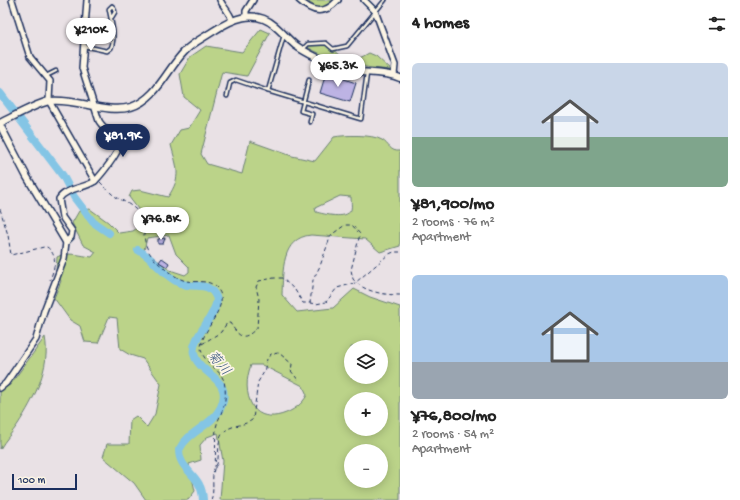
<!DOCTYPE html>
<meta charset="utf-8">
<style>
:root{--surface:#fff;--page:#f2f2f2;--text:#222;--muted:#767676;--accent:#1b2f5e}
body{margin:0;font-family:"Gochi Hand","Klee One",sans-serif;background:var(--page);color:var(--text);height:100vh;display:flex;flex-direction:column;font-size:15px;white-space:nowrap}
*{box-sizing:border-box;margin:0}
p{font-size:13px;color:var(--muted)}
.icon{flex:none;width:22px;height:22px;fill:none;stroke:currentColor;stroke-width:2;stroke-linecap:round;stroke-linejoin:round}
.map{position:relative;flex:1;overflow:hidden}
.sheet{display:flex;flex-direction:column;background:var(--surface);width:340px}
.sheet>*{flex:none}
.buttons{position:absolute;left:344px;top:340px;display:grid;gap:8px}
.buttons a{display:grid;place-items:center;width:44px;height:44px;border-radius:50%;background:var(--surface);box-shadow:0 2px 10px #0003;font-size:20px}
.scale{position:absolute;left:12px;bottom:10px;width:65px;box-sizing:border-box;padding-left:4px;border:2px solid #1b2f5e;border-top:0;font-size:11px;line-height:14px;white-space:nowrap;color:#1b2f5e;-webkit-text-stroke:3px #fcf5e5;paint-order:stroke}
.price{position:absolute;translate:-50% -34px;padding:0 9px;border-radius:14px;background:#fff;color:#222;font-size:13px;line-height:26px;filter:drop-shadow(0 1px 2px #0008)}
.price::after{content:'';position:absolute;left:50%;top:24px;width:12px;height:9px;margin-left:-6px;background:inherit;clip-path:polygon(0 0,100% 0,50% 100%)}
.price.active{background:var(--accent);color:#fff}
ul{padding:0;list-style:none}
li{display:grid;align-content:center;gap:8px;height:212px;padding:0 12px}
li span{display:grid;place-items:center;height:124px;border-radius:6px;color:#555}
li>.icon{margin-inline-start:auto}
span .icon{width:72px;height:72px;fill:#fffc;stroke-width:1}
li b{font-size:17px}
h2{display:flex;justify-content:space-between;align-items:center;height:48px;padding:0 12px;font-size:17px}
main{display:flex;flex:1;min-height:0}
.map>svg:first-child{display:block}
</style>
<main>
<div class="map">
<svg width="400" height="500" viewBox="0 0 400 500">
<rect width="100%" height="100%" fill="#e9e1e5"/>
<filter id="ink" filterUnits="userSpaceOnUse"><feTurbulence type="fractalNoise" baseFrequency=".025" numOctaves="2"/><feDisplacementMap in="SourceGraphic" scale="8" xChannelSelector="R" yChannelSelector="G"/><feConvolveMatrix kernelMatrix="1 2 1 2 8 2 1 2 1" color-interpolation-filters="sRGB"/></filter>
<g filter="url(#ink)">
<g fill="#bbd389" stroke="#6b8174" fill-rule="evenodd">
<path d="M 306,0 L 338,0 L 324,13 Z"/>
<path d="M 261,29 L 270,33 L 247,76 L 222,72 L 201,154 L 207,164 L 242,174 L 250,141 L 292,156 L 315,161 L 334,137 C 344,135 372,134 382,140 C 389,144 390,152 400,151 L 400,246 L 380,252 L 365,239 L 311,235 C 281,238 283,271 282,295 L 297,312 L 333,308 L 354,289 L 370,297 L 400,307 L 400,500 L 220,500 L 223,461 L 218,433 L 207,437 L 200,445 L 201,460 L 189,464 L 195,491 L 188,500 L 146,500 L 134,483 L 103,457 L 107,444 L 129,444 L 130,420 L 136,416 L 147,427 L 155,414 L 161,384 L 143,359 L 130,355 L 120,349 L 117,318 L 109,317 L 98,343 L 85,342 L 80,326 L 70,320 L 54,298 L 61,281 L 56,272 L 57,257 C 67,251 82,256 92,257 L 96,252 L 83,245 L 72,223 L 79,211 L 90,209 L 108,222 L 119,233 L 133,231 L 147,221 L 129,197 L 132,191 L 140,190 L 168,197 C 182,176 177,168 171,145 L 180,130 L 189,128 L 200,110 L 184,97 L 180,74 L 190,57 L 206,46 L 242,52 ZM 340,196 L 351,197 C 351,201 352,206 351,210 C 346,220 324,214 316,212 L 315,208 ZM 169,235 L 176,254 L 189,267 L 189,272 L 185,275 L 170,270 L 144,250 L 147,238 ZM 351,347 L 381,347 L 381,377 L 351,377 ZM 251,365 L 262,365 L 303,386 L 307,395 C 299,412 266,426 253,407 C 245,394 246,378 251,365 ZM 351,399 L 381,399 L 381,429 L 351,429 ZM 351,451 L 381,451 L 381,481 L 351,481 Z"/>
<path d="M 325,44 C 346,54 340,70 369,53 L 376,56 L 391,70 C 358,67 332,62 304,45 Z"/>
<path d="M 45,337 C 51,367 34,399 18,424 C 12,433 5,440 0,449 L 0,390 L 10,385 Z"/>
</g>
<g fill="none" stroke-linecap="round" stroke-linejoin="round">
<g stroke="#84c5e5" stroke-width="8">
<path d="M 0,93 L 63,176 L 74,197 L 93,222 L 109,233"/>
<path d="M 138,250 C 154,258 163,276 180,283 C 196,290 209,279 217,299 C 216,318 190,338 194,354 C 199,375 234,378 221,407 C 212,426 188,431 179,450 C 179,472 202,473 203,500"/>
</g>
</g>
<g fill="#bdb3e4" stroke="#1b2f5e">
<path d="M 326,73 L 356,83 L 350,102 L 320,93 Z"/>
<path d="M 165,238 L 163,244 L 158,244 L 158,239 Z"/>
<path d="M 162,258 L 169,263 L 167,267 L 159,262 Z"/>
</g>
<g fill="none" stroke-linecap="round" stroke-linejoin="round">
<defs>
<g id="service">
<path d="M 84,46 L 107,51 L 111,48 C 116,37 111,20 109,9 L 112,6 L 114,8 L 115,12 L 112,17"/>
<path d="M 303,49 L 308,44 L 326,43 L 333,49 L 347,46 L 385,0"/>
<path d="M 46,76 L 56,71"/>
<path d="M 309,80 L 301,111 L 312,114 L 310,122"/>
<path d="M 268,91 L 284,35"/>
<path d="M 227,96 L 230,83 L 236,80 L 268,91 L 361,119 L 367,73"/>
</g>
<g id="minor">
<path d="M 12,0 L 30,57 L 50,81 L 49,101 L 95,181"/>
<path d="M 220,0 C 224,8 229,11 232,20"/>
<path d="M 299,0 C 313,13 324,15 338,0"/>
<path d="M 364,0 L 375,11 L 395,65 L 394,75"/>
<path d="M 246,17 L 246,11 L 253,0"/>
<path d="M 0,388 L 6,383 L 36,339 L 44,311 L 64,259 L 66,242 L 71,237 L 72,231 L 62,217 L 59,199 C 67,187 84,189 95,181 C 100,176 120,152 119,145 C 117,139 103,128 99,121 L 82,68 L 87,0"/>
</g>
<g id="tertiary">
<path d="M 0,123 C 13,117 37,103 50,101 C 76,98 106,114 131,107 C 157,99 167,69 185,51 C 192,43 203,38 212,32 C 232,19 254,8 275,26 C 282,32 288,39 295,45 C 309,55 328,63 344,69 C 362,75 383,70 400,78"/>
<path d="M 0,125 L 27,177 L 66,242"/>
</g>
</defs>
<use href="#service" stroke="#1b2f5e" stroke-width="5.5"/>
<use href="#minor" stroke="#1b2f5e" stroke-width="8"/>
<use href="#tertiary" stroke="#1b2f5e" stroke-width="9"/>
<g stroke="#1b2f5e" stroke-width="1" stroke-dasharray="4 3" stroke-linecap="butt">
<path d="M 100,182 C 105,187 110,193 116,197 C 125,202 138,208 143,219 C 145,224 144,229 144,234 C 145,251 153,259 165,269 C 171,274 179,279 186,281 C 198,283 212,278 219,291 C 229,306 202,330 201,347 C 201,362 220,368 224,381 C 226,390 226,403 222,411 C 220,417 217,422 216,428 C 215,441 216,454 215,468"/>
<path d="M 0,209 L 8,235 L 11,255 L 44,247 L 47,247 C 59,256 54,269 50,280"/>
<path d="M 310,303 L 316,304 L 326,302 L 337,288 L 355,283 L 389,254 L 394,252 L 400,252"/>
<path d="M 202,344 L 221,332 L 227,323 L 230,323 C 240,338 243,341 257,328 L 259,299 L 256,287 L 259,281 L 274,278 L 282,278 L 295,290 L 303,303 L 310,303 L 313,280 L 320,266 L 331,235 L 345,225 L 352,225 L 360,234 L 351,270 L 353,279 C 363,292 385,295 400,295"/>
<path d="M 211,500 C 215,490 211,479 214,469 C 215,467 216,466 217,464 C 220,454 216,438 225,431 C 233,424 246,426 253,419 L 258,382 L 264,372 L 267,359 L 271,354 L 279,353 L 292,364 L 291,371 L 299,381"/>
</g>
<use href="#service" stroke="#fcf5e5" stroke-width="2.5"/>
<use href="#minor" stroke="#fcf5e5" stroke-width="5"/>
<use href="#tertiary" stroke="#fcf5e5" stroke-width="6"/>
</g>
</g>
<g text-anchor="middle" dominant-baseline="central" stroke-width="3.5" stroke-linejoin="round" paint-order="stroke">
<g font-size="14" font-style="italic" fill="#355480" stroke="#fcf5e5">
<text transform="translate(218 364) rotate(50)">菊川</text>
</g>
</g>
</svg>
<div class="buttons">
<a><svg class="icon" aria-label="layers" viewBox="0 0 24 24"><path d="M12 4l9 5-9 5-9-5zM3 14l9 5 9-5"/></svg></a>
<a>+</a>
<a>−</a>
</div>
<div class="scale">100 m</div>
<b class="price" style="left:91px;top:52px">¥210K</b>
<b class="price" style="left:338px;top:88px">¥65.3K</b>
<b class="price active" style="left:123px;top:158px">¥81.9K</b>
<b class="price" style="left:161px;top:241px">¥76.8K</b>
</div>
<section class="sheet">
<h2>4 homes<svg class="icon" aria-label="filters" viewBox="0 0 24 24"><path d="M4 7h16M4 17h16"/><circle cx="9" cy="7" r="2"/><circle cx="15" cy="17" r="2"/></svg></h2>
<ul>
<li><span style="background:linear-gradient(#c9d6e8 60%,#7fa58c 0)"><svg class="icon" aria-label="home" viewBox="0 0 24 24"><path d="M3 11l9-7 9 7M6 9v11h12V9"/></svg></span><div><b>¥81,900/mo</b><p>2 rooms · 76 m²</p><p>Apartment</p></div></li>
<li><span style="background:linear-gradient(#a9c7e8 70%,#9aa5b1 0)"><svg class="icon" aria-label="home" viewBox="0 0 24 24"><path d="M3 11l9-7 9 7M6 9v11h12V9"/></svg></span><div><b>¥76,800/mo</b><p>2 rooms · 54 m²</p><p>Apartment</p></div></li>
</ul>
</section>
</main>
